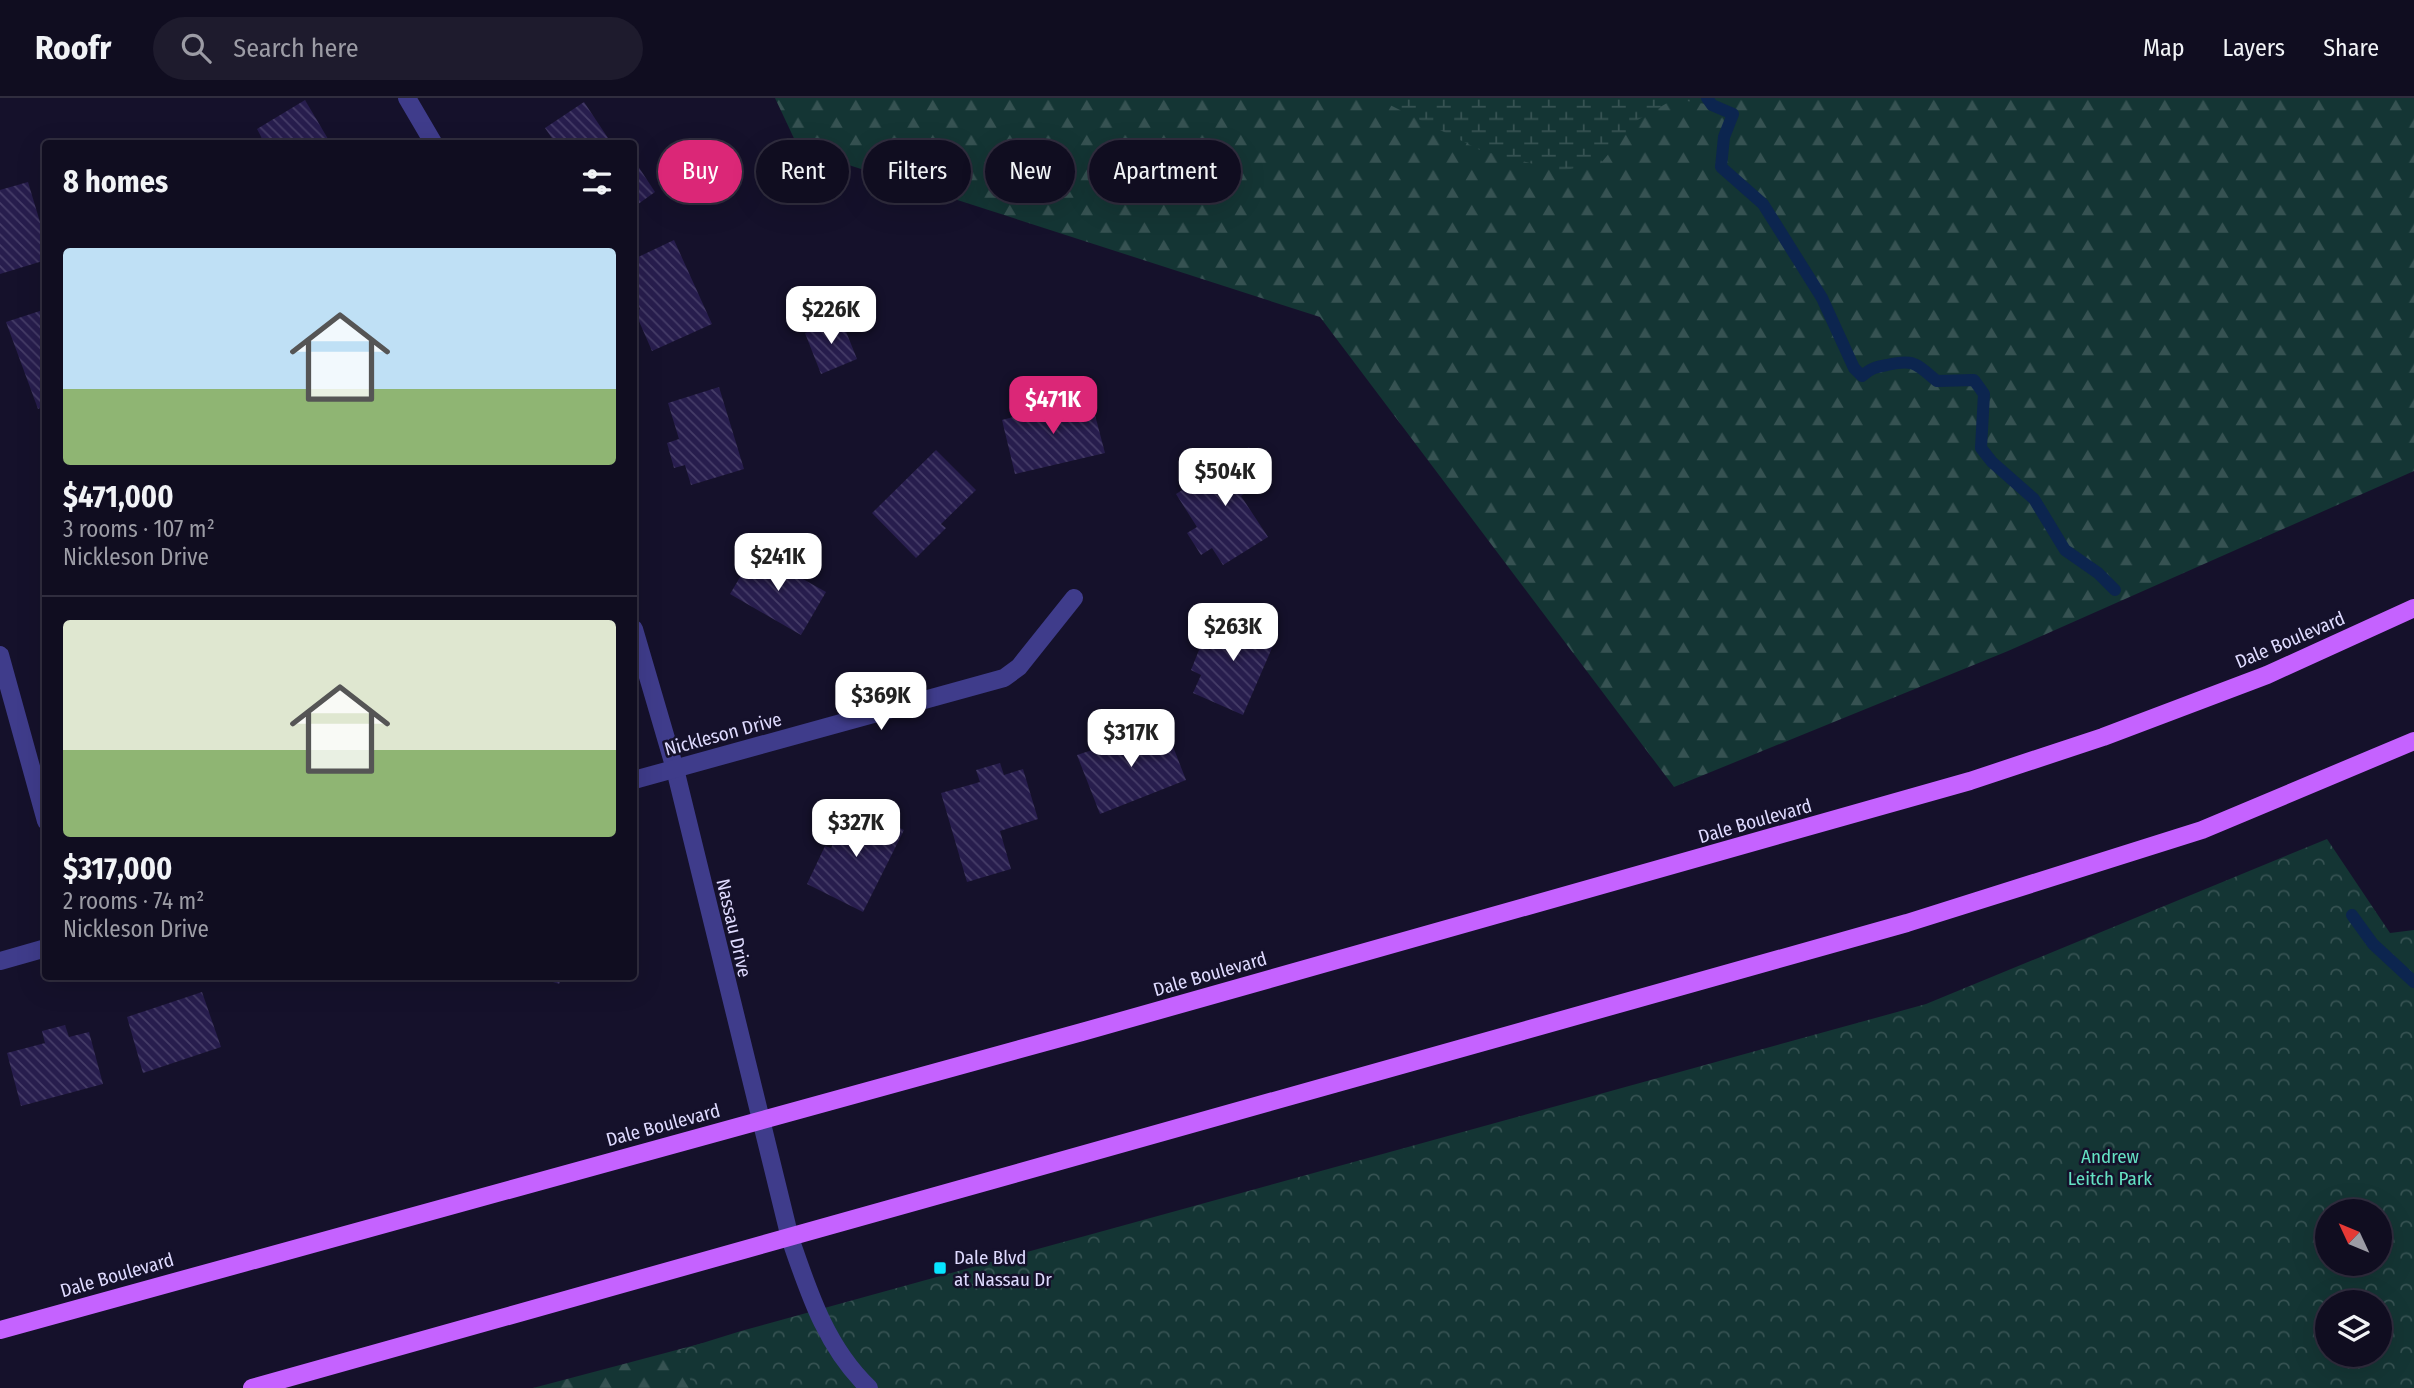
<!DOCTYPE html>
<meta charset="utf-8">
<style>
:root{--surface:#100d20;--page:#1e1b2d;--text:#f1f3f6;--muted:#9c9ca5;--line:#302d3e;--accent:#db2777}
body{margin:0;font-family:"Fira Sans Condensed",sans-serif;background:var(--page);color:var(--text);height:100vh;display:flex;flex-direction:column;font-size:26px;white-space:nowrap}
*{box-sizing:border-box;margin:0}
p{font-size:23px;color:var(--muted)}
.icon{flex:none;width:38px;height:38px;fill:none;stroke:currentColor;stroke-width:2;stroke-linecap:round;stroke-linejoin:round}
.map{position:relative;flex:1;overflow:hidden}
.sheet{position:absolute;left:42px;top:42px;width:595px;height:840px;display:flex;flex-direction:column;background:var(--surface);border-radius:7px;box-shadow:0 7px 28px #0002,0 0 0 2px var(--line)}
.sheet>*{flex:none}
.guide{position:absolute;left:658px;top:42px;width:665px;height:63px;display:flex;gap:14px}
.needle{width:46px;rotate:314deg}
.fabs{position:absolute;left:2315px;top:1101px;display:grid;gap:14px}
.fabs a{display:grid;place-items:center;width:77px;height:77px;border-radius:50%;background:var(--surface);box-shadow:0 7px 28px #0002,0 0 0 2px var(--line);font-size:35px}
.price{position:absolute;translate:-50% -60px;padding:0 16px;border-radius:14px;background:#fff;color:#222;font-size:23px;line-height:46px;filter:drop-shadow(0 2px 4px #0008)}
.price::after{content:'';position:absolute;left:50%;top:42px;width:21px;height:16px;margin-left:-10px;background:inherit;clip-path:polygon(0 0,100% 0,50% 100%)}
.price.active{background:var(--accent);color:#fff}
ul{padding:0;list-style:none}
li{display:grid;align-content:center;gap:14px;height:371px;padding:0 21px}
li+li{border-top:2px solid var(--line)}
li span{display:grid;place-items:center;height:217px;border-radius:7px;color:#555}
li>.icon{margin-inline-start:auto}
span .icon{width:126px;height:126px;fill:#fffc;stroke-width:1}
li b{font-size:30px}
h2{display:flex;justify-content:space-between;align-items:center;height:84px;padding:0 21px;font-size:30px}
.pill{padding:0 24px;border-radius:32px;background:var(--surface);box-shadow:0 7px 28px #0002,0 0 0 2px var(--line);font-size:24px;line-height:63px}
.pill.active{background:var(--accent);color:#fff}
header{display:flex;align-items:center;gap:42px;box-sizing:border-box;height:98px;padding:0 35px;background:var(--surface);border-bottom:2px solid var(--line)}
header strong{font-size:33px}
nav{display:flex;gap:38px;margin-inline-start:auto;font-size:24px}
.search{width:490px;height:63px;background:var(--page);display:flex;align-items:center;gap:18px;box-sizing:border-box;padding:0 24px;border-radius:38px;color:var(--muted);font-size:26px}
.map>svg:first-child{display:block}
</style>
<header>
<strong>Roofr</strong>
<div class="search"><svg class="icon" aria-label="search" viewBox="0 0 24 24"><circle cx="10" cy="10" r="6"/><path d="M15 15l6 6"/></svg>Search here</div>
<nav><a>Map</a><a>Layers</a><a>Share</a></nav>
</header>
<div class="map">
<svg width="2414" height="1290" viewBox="0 0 2414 1290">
<defs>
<pattern id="forest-firs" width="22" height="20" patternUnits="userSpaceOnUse" patternTransform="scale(1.75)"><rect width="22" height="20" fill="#143534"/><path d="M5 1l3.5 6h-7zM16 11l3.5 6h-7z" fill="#365252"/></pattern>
<pattern id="wetland-marsh" width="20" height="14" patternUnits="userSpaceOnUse" patternTransform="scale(1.75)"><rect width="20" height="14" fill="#143534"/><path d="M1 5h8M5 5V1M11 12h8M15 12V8" fill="none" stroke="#365252"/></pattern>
<pattern id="park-crowns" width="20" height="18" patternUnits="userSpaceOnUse" patternTransform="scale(1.75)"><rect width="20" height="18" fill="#143534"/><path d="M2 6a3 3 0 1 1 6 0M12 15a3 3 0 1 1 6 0" fill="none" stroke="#365252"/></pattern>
<pattern id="building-back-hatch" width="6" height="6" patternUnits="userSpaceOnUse" patternTransform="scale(1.75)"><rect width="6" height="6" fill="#271d4d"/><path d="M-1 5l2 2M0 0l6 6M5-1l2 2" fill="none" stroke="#463d68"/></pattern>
</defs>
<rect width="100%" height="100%" fill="#15112b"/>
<g fill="url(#forest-firs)">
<path d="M 775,0 L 2414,0 L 2414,373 L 2008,553 L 1674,689 L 1320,219 L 799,51 Z"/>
<path d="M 703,1245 L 761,1290 L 533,1290 Z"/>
</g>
<path fill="url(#wetland-marsh)" d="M 1376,0 L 1710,0 L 1712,7 L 1674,1 L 1636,23 L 1601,65 L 1560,73 L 1480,52 Z"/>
<path fill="url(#park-crowns)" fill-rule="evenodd" d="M 2327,741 L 2390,835 L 2414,832 L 2414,1290 L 693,1290 L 680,1252 L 741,1233 L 1926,906 ZM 2328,1113 L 2380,1113 L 2380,1166 L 2328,1166 ZM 2328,1204 L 2380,1204 L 2380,1256 L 2328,1256 Z"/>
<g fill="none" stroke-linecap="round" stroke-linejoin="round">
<g stroke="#0c254f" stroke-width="12">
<path d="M 1707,0 L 1712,7 L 1733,16 L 1724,39 L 1721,69 L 1763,106 L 1822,200 L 1854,270 L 1862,278 C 1871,270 1876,269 1887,267 C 1914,261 1915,265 1937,283 L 1974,282 L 1984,296 L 1981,350 L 1992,364 L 2034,401 L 2065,452 L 2098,475 L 2115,492"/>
<path d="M 2352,817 L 2373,846 L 2414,884"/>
</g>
</g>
<g fill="url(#building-back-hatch)">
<path d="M 305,2 L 331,46 L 265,46 L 257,31 Z"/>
<path d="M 584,4 L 612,46 L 556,46 L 545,30 Z"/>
<path d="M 636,65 L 655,94 L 634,109 L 634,67 Z"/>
<path d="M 28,84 L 46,144 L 46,162 L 0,176 L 0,92 Z"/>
<path d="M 674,142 L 712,226 L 652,253 L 635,214 L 640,211 L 634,196 L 634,161 Z"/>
<path d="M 46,211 L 46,308 L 38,311 L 6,224 Z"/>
<path d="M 841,221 L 857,261 L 821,276 L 805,235 Z"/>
<path d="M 719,289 L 744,371 L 691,387 L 685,367 L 674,370 L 667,345 L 679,341 L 668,305 Z"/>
<path d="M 1090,298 L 1105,355 L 1015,376 L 1002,322 Z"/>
<path d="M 1249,349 L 1268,379 L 1241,398 L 1268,439 L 1223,467 L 1212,450 L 1201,457 L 1187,435 L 1197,429 L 1176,396 Z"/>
<path d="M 936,352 L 976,392 L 941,426 L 946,430 L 916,460 L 872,415 Z"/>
<path d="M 755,454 L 826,494 L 801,537 L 730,496 Z"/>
<path d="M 1226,514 L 1278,536 L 1243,617 L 1193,595 L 1201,577 L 1191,572 L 1201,547 L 1210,552 Z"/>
<path d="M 1165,628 L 1186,682 L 1100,716 L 1077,657 Z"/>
<path d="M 1000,665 L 1004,677 L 1023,671 L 1038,721 L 1000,733 L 1011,771 L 967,784 L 941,695 L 980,684 L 976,672 Z"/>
<path d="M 852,707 L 904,732 L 863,814 L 807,786 L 825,748 L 831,750 Z"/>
<path d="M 535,878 L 562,878 L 559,886 Z"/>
<path d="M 202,894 L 221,949 L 143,975 L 127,919 Z"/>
<path d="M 65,927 L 69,939 L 89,934 L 103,986 L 21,1008 L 7,955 L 45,945 L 42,933 Z"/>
</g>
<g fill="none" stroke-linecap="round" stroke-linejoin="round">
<path stroke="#3f3c8b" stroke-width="18" d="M 790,1140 C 809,1195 826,1249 869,1290"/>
<g stroke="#3f3c8b" stroke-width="18">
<path d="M 407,0 L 434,46"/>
<path d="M 634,531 L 675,671 L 790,1140"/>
<path d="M 0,557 L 46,723"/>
<path d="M 634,682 L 1004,580 L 1019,569 L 1074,500"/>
<path d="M 0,863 L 46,850"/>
</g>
<g stroke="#c562ff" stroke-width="18">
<path d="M 0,1232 L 1082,934 L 1970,683 L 2103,639 L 2267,577 L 2414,510"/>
<path d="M 252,1290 L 1907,825 L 2202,732 L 2414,643"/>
</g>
</g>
<rect fill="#07e5ff" stroke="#15112b" stroke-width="2.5" x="933" y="1163" width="14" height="14" rx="3.5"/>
<g text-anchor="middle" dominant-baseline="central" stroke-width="5" stroke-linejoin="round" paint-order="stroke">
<g font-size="19" fill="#dfdbff" stroke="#15112b">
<text transform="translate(2290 542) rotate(-23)">Dale Boulevard</text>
<text transform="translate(723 636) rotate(-15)">Nickleson Drive</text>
<text transform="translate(1755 723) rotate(-16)">Dale Boulevard</text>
<text transform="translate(734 830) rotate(77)">Nassau Drive</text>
<text transform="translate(1210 876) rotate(-16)">Dale Boulevard</text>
<text transform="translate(663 1027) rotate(-15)">Dale Boulevard</text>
<text transform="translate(117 1177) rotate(-16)">Dale Boulevard</text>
</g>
<g font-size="19" fill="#64e2c3" stroke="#15112b">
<text x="2110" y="1058">Andrew<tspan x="2110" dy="22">Leitch Park</tspan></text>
</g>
<g font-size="19" fill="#dfdbff" stroke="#15112b" text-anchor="start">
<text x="954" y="1159">Dale Blvd<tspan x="954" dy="22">at Nassau Dr</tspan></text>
</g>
</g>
</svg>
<div class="fabs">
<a><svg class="needle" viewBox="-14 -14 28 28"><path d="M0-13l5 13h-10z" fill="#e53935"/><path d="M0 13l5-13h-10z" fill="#9c9ca5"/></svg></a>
<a><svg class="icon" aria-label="layers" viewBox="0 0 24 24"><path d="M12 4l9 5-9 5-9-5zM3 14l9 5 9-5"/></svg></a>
</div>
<b class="price" style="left:831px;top:248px">$226K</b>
<b class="price active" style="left:1053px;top:338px">$471K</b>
<b class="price" style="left:1225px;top:410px">$504K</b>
<b class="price" style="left:778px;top:495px">$241K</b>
<b class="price" style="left:1233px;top:565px">$263K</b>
<b class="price" style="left:881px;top:634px">$369K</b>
<b class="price" style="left:1131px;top:671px">$317K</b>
<b class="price" style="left:856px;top:761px">$327K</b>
<div class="guide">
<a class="pill active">Buy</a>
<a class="pill">Rent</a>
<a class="pill">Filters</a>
<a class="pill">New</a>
<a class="pill">Apartment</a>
</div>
<section class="sheet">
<h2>8 homes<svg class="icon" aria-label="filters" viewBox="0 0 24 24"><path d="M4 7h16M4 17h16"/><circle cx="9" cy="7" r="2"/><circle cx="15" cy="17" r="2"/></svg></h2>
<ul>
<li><span style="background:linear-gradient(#bfe0f5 65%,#8fb573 0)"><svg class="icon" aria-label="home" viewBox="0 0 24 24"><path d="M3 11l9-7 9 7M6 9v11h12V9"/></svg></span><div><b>$471,000</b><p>3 rooms · 107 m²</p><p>Nickleson Drive</p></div></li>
<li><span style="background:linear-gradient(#dfe7d0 60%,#8fb573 0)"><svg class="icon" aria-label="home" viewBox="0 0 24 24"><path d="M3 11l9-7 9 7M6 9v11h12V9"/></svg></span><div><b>$317,000</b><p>2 rooms · 74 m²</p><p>Nickleson Drive</p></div></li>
</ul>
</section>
</div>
